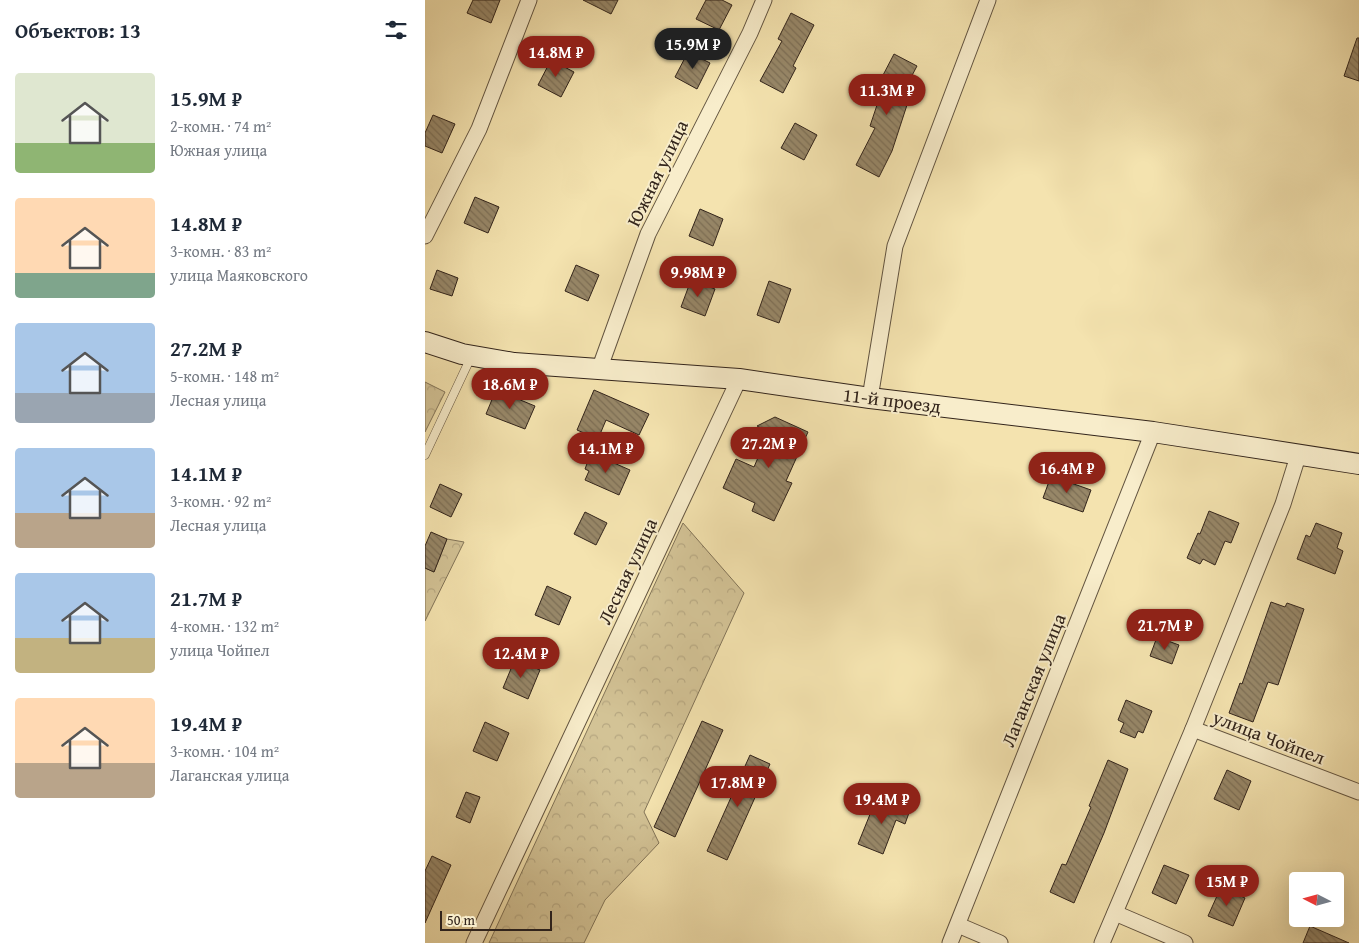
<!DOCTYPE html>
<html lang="ru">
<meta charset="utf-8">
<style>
:root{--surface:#fff;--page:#f2f2f3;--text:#1f2937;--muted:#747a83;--accent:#8f2418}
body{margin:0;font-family:"Gentium Book Plus",serif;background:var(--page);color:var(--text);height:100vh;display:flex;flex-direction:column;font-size:19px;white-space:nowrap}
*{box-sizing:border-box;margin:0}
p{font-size:16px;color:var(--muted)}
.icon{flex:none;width:28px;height:28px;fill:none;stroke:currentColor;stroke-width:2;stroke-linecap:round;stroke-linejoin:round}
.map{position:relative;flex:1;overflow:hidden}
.drawer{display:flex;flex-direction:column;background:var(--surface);width:425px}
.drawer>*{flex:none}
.needle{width:32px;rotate:276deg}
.tools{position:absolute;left:864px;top:872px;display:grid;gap:10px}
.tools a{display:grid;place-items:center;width:55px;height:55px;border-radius:5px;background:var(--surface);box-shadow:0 5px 20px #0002;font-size:25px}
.scale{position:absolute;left:15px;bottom:12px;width:112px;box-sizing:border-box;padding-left:5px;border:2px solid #32241b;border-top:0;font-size:14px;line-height:18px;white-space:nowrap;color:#32241b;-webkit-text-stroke:4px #f8edcb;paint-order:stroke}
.price{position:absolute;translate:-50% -42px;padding:0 11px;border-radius:18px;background:var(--accent);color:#fff;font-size:16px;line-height:32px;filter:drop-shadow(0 1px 2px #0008)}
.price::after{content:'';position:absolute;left:50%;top:30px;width:15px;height:11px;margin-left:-8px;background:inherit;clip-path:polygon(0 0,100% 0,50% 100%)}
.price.on{background:#222;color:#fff}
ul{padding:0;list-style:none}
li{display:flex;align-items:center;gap:15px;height:125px;padding:0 15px}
li span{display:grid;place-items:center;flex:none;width:140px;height:100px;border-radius:5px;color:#555}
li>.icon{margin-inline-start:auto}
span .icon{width:60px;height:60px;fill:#fffc;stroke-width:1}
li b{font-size:21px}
h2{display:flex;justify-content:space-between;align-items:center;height:60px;padding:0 15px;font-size:21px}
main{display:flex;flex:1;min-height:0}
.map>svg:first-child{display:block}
</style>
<main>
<section class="drawer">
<h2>Объектов: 13<svg class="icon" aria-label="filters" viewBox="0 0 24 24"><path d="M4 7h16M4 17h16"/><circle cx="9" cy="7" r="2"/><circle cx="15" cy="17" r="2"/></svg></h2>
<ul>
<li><span style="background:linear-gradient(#dfe7d0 70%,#8fb573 0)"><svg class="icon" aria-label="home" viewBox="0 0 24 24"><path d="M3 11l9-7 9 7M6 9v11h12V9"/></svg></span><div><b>15.9M ₽</b><p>2-комн. · 74 m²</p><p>Южная улица</p></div></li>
<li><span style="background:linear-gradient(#ffd9b3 75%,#7fa58c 0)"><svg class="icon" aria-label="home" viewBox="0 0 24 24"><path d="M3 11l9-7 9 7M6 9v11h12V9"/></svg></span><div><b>14.8M ₽</b><p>3-комн. · 83 m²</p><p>улица Маяковского</p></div></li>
<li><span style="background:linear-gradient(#a9c7e8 70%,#9aa5b1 0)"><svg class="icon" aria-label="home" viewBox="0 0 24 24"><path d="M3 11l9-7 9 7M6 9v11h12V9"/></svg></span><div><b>27.2M ₽</b><p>5-комн. · 148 m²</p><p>Лесная улица</p></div></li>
<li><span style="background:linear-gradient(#a9c7e8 65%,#b9a48a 0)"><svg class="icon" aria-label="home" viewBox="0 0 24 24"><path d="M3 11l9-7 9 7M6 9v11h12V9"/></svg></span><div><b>14.1M ₽</b><p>3-комн. · 92 m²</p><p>Лесная улица</p></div></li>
<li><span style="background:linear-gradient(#a9c7e8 65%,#c2b280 0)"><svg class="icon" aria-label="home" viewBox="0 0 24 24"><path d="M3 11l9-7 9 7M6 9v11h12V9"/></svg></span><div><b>21.7M ₽</b><p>4-комн. · 132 m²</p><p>улица Чойпел</p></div></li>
<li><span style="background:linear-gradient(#ffd9b3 65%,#b9a48a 0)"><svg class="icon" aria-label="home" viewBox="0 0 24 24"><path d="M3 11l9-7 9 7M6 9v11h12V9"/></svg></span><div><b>19.4M ₽</b><p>3-комн. · 104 m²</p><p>Лаганская улица</p></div></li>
</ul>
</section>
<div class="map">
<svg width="934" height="943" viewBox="0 0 934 943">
<defs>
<pattern id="forest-crowns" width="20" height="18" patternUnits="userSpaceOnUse" patternTransform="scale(1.25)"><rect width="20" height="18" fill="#d3c396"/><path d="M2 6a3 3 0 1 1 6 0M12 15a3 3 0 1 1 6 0" fill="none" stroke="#b6a781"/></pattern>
<pattern id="building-back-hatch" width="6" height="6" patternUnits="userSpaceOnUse" patternTransform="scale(1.25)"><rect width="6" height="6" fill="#978768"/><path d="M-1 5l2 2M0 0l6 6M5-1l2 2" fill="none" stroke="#7c6e55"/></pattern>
</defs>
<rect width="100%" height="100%" fill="#f4e3af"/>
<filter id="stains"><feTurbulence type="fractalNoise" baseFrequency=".004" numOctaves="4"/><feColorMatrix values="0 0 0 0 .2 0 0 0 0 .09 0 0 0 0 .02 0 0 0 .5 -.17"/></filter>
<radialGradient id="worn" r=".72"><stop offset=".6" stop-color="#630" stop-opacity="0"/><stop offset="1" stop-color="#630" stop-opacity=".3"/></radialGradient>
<g fill="url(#forest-crowns)" stroke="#827458">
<path d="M 0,382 L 20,392 L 0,432 Z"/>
<path d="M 258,523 L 319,593 L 219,812 L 234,843 L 180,900 L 159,943 L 64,943 Z"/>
<path d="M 22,539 L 39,542 L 0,621 L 0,568 L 9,572 Z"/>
</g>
<g fill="url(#building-back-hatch)" stroke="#32241b">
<path d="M 48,0 L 75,0 L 66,23 L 42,13 Z"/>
<path d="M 158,0 L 193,0 L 186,14 Z"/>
<path d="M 281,0 L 297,0 L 307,5 L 294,30 L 271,19 Z"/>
<path d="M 366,13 L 389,25 L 368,66 L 371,68 L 358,93 L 335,81 L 357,41 L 353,39 Z"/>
<path d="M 932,38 L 934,38 L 934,81 L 919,76 Z"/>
<path d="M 263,52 L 285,63 L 272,89 L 250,77 Z"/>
<path d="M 469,54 L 492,66 L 473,102 L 482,105 L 467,151 L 454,177 L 431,165 L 450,128 L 445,126 L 460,81 L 456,79 Z"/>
<path d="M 126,60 L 149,72 L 136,97 L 113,85 Z"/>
<path d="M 8,115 L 30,124 L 17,153 L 0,146 L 0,133 Z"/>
<path d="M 370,123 L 392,135 L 379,160 L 356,148 Z"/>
<path d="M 50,197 L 74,207 L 63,233 L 39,223 Z"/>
<path d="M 275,209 L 298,219 L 288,246 L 264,236 Z"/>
<path d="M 151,265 L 174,275 L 163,301 L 140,291 Z"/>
<path d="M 12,270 L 33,278 L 27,296 L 5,289 Z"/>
<path d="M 266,280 L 290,289 L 280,316 L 256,307 Z"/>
<path d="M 344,281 L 366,289 L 354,323 L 332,315 Z"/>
<path d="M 71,390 L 110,406 L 100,429 L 61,414 Z"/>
<path d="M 169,390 L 224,414 L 214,435 L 181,420 L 173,439 L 152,430 Z"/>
<path d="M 350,417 L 383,432 L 361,481 L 367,483 L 349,521 L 327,511 L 330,503 L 298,488 L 311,459 L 329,467 L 344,432 L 332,426 Z"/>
<path d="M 166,453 L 205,470 L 194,495 L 160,480 L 164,471 L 160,469 Z"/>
<path d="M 626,476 L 666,490 L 658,512 L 618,498 Z"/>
<path d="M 15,484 L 37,494 L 26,517 L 5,507 Z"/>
<path d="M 784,511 L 814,523 L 806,543 L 800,541 L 790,565 L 778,559 L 775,564 L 762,558 L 773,533 L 775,534 Z"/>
<path d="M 160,512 L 182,523 L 171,545 L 149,534 Z"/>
<path d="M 891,523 L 917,533 L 912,548 L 918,551 L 910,574 L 872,559 L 881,535 L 885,537 Z"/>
<path d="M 6,532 L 22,539 L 9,572 L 0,568 L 0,546 Z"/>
<path d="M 122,586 L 146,597 L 134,625 L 110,615 Z"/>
<path d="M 846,602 L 860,607 L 862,603 L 879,609 L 853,685 L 843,682 L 828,722 L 804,713 L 815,683 L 817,684 Z"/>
<path d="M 732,637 L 754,645 L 747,664 L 725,656 Z"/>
<path d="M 90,659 L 115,670 L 103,699 L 78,688 Z"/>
<path d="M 701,700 L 727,711 L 718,733 L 713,731 L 710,738 L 695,732 L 699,723 L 693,720 Z"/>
<path d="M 277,721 L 298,730 L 250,837 L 229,827 Z"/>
<path d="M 60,722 L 84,733 L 72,761 L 48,751 Z"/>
<path d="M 325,755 L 345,764 L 302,860 L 282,851 Z"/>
<path d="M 683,760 L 703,769 L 679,833 L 649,903 L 625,892 L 637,864 L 641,865 L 666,807 L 664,806 Z"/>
<path d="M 802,770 L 826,781 L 814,810 L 789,799 Z"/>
<path d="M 41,792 L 55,797 L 45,823 L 31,817 Z"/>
<path d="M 452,797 L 485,810 L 480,824 L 471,820 L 458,854 L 433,844 Z"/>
<path d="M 7,856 L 26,865 L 0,923 L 0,871 Z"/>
<path d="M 739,865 L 764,875 L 751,904 L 727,893 Z"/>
<path d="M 796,887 L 820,898 L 808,926 L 783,916 Z"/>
<path d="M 885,926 L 924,943 L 878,943 Z"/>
</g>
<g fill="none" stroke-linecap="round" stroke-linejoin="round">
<defs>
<path id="lane" d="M 0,455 L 46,357"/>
<g id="street">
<path d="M 0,236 L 54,129 L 104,0"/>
<path d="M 174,370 L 223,234 L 325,33 L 339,0"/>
<path d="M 445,398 L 470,246 L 563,0"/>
<path d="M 768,729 L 934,792"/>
<path d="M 690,913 L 760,943"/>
<path d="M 533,925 L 575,943"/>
<path d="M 49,943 L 314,379"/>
<path d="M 525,943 L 728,432"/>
<path d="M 677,943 L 768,729 L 858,504 L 873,456"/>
</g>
<path id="secondary" d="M 0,342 L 37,354 L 89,363 L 314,379 L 445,398 L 728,432 L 934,464"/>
</defs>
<use href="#lane" stroke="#625440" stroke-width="9"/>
<use href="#street" stroke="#625440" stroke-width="17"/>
<use href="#secondary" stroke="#32241b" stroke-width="22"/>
<use href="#lane" stroke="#f8edcb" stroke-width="8"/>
<use href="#street" stroke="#f8edcb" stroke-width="15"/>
<use href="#secondary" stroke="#f8edcb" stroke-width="20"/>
</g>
<g text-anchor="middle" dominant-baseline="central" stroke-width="4" stroke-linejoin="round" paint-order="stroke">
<g font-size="19" fill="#32241b" stroke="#f8edcb">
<text transform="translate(232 173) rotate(-64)">Южная улица</text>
<text transform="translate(467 400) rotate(7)">11-й проезд</text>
<text transform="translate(202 571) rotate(-65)">Лесная улица</text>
<text transform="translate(608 680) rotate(-68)">Лаганская улица</text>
<text transform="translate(844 737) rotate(21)">улица Чойпел</text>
</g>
</g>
<rect width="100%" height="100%" filter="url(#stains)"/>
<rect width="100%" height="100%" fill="url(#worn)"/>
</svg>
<div class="tools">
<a><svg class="needle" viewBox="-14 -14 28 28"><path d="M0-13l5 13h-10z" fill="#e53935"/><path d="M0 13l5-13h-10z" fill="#747a83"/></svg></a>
</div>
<div class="scale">50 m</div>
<b class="price on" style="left:268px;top:70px">15.9M ₽</b>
<b class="price" style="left:131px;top:78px">14.8M ₽</b>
<b class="price" style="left:462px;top:116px">11.3M ₽</b>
<b class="price" style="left:273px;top:298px">9.98M ₽</b>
<b class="price" style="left:85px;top:410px">18.6M ₽</b>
<b class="price" style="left:344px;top:469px">27.2M ₽</b>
<b class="price" style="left:181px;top:474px">14.1M ₽</b>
<b class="price" style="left:642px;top:494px">16.4M ₽</b>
<b class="price" style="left:740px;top:651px">21.7M ₽</b>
<b class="price" style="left:96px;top:679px">12.4M ₽</b>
<b class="price" style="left:313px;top:808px">17.8M ₽</b>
<b class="price" style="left:457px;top:825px">19.4M ₽</b>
<b class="price" style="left:802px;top:907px">15M ₽</b>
</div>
</main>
